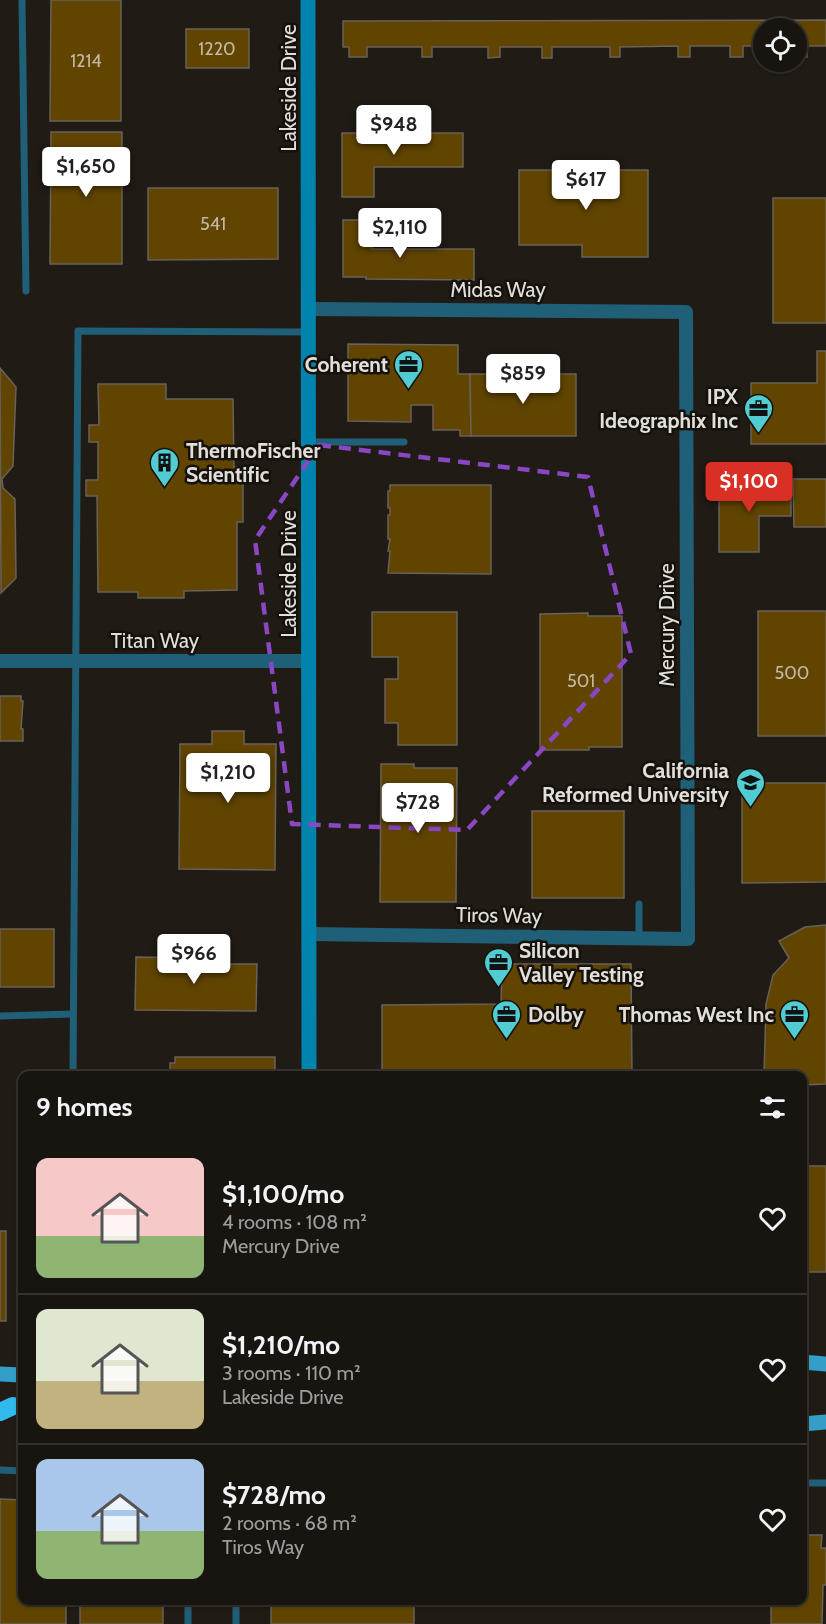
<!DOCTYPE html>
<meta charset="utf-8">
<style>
:root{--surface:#18140f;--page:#211d18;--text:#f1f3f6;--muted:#9f9e9e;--line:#36332f;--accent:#d93025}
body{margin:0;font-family:Cabin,sans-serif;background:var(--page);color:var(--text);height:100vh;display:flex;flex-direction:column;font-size:22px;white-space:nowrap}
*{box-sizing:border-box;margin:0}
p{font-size:20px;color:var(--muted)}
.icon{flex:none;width:33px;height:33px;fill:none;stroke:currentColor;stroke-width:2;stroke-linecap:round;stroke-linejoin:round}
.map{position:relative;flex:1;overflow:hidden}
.sheet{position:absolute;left:18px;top:1071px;width:789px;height:534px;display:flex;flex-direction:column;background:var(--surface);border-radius:12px;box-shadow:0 2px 4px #0004,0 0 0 2px var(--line)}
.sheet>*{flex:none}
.controls{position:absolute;left:753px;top:18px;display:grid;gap:12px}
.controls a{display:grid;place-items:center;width:54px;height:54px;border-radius:50%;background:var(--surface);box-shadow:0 2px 4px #0004,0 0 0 2px var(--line);font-size:30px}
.price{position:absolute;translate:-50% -51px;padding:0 14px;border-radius:6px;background:#fff;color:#222;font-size:20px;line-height:39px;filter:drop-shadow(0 2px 3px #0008)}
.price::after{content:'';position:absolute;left:50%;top:36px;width:18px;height:14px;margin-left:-9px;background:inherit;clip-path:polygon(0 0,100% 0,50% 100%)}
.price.on{background:var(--accent);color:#fff}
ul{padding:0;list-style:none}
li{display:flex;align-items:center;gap:18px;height:150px;padding:0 18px}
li+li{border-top:2px solid var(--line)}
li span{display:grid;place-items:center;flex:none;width:168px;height:120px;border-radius:12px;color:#555}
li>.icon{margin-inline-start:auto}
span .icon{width:72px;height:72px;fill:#fffc;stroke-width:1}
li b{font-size:26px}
h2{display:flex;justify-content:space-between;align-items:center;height:72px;padding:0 18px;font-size:26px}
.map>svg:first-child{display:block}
</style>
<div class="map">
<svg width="826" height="1624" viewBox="0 0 826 1624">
<rect width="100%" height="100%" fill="#201b14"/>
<g fill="#604400" stroke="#686259" stroke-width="1.5">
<path d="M 51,0 L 121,0 L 121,121 L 50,121 Z"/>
<path d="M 826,20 L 826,46 L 807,46 L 807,57 L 798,57 L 796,28 L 764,28 L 764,46 L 743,46 L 743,57 L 730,57 L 730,46 L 690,46 L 690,57 L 678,57 L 678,46 L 620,47 L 620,57 L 610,57 L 610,47 L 552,47 L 552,58 L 542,58 L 542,47 L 500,47 L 500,57 L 488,58 L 488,47 L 432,47 L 432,57 L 422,57 L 422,47 L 367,47 L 367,57 L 349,57 L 349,47 L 343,47 L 343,21 Z"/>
<rect x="186" y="29" width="63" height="39"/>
<path d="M 51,132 L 122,132 L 122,264 L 50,264 Z"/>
<path d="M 342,133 L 463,133 L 463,167 L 374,167 L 374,197 L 342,197 Z"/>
<path d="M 519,170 L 648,170 L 648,257 L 582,257 L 582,245 L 519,245 Z"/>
<path d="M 148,188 L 278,188 L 278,259 L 148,260 Z"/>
<rect x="773" y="198" width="53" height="125"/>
<path d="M 343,220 L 372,220 L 372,249 L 474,249 L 474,280 L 366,279 L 366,277 L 343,277 Z"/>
<path d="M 348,344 L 458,345 L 458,374 L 470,374 L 471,436 L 460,436 L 460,430 L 433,430 L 433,405 L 411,405 L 411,422 L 348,421 Z"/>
<path d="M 817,351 L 826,351 L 826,444 L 751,444 L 751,383 L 817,383 Z"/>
<path d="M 0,368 L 16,387 L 13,466 L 2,479 L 3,488 L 15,499 L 16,578 L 1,593 Z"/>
<path d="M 494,371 L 513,371 L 513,374 L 576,374 L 576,436 L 471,436 L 470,374 L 494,374 Z"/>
<path d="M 98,384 L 166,384 L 166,399 L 233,399 L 234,467 L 243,467 L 243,522 L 237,522 L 237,590 L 184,591 L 184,598 L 138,598 L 138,592 L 98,592 L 97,496 L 86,496 L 86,480 L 98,480 L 98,442 L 89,442 L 89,425 L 99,425 Z"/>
<path d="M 793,479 L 826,479 L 826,527 L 794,527 Z"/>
<path d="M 719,483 L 791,483 L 791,516 L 759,516 L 759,552 L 719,552 Z"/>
<path d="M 390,485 L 491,485 L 491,574 L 388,573 L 390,551 L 388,551 L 390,539 L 388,539 L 388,515 L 390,515 L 390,508 L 388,508 L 388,491 L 390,491 Z"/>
<rect x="758" y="611" width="68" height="125"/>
<path d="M 372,612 L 457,612 L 457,745 L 398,745 L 398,723 L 385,723 L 385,679 L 398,679 L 398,657 L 372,657 Z"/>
<path d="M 588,613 L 588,616 L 622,616 L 622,747 L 589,747 L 589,750 L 540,750 L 540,614 Z"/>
<path d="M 0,696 L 21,696 L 21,701 L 23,701 L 21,729 L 23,729 L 23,741 L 0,741 Z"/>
<path d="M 212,731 L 244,731 L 244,744 L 276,744 L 275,870 L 179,869 L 180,744 L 212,744 Z"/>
<path d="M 381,764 L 414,764 L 414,768 L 457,768 L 456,902 L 380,902 Z"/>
<path d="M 742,783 L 826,783 L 826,882 L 742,883 Z"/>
<rect x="532" y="811" width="92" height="87"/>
<path d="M 826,925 L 826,1084 L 802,1085 L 802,1076 L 764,1076 L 766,1004 L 773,975 L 789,958 L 779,941 L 805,927 Z"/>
<rect x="0" y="929" width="54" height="58"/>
<path d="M 136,957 L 199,958 L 199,964 L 257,964 L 256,1011 L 135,1010 Z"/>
<path d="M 502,964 L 631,964 L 632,1076 L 382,1076 L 382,1005 L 501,1004 Z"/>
<path d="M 175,1057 L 275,1057 L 275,1076 L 170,1076 L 170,1063 L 175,1063 Z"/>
<rect x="802" y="1166" width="24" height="106"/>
<rect x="0" y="1231" width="6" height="90"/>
<path d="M 0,1499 L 22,1500 L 22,1600 L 66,1600 L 66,1624 L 0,1624 Z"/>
<path d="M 802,1535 L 822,1535 L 821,1548 L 826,1548 L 826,1585 L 823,1585 L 822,1624 L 771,1624 L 771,1600 L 802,1600 Z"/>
<rect x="80" y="1600" width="83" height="24"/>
<rect x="271" y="1600" width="143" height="24"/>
</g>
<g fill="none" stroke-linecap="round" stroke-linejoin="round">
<g stroke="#205f78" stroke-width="7">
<path d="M 22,0 L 26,291"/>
<path d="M 309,442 L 404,442"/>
<path d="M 639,904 L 639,938"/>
<path d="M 0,1016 L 73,1014"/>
<path d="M 73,1076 L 78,331 L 309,332"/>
<path d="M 0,1470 L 22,1471"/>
<path d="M 802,1483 L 826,1483"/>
<path d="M 236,1600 L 236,1624"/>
<path d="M 188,1624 L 188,1600"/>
</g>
<g stroke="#205f78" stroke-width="14">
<path d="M 0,661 L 309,661"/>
<path d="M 309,934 L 688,939 L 686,312 L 309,309"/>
</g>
<path stroke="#0084ad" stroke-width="15" d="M 308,0 L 309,1076"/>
<g stroke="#339fc9" stroke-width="15">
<path d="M 802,1362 L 826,1364"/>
<path d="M 0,1374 L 22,1375"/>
<path d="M 802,1424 L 826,1422"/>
</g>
<path stroke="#30b9ec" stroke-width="18" d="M 0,1412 L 13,1406"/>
</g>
<path fill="none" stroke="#8a47c3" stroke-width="4.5" stroke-dasharray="12 8" stroke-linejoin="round" d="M 319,445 L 588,477 L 631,654 L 467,830 L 292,824 L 255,540 Z"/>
<defs>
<symbol id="office-pin" viewBox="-11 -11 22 30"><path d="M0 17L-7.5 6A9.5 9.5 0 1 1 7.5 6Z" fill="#51ccd2" stroke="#16120b"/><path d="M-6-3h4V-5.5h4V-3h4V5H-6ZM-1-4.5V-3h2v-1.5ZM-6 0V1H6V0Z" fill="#111"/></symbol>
<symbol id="building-pin" viewBox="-11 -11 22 30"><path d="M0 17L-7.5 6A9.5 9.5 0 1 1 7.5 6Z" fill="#51ccd2" stroke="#16120b"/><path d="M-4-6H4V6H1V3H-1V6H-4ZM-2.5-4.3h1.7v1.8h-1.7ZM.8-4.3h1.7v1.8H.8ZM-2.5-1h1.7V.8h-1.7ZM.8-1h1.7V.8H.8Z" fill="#111"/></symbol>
<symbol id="school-pin" viewBox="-11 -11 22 30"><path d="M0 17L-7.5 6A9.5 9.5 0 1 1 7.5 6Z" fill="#51ccd2" stroke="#16120b"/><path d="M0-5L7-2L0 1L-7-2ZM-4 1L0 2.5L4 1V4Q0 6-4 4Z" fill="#111"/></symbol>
</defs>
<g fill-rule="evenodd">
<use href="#office-pin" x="392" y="348" width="33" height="45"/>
<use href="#office-pin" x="742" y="392" width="33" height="45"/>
<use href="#building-pin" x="148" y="446" width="33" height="45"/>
<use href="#school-pin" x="734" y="766" width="33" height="45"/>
<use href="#office-pin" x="482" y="946" width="33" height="45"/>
<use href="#office-pin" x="490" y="998" width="33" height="45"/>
<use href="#office-pin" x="778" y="998" width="33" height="45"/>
</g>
<g text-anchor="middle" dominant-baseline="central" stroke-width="5" stroke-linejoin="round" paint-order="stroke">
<g font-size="18" fill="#c2b8a4">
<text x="217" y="49">1220</text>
<text x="86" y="61">1214</text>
<text x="213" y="224">541</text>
<text x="792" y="673">500</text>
<text x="581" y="681">501</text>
</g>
<g font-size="21" fill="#e2dfda" stroke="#16120b">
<text transform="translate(288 88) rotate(-90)">Lakeside Drive</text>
<text x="498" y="289">Midas Way</text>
<text transform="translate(288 574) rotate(-90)">Lakeside Drive</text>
<text transform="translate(666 625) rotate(-90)">Mercury Drive</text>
<text x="155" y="640">Titan Way</text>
<text transform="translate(499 915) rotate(1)">Tiros Way</text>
</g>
<g font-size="21" font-weight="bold" fill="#e2dfda" stroke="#16120b" text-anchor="end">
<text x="388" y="364">Coherent</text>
<text x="738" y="396">IPX<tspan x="738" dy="24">Ideographix Inc</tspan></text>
<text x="186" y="450" text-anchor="start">ThermoFischer<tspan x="186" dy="24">Scientific</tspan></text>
<text x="729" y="770">California<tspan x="729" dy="24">Reformed University</tspan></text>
<text x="519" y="950" text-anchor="start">Silicon<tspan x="519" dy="24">Valley Testing</tspan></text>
<text x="528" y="1014" text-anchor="start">Dolby</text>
<text x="774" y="1014">Thomas West Inc</text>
</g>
</g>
</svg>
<div class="controls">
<a><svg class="icon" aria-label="locate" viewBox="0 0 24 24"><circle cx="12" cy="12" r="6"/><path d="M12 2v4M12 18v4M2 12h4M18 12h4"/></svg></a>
</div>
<b class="price" style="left:394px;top:156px">$948</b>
<b class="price" style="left:86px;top:198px">$1,650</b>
<b class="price" style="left:586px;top:211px">$617</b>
<b class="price" style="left:400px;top:259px">$2,110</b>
<b class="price" style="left:523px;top:405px">$859</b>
<b class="price on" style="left:749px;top:513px">$1,100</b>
<b class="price" style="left:228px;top:804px">$1,210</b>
<b class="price" style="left:418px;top:834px">$728</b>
<b class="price" style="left:194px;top:985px">$966</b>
<section class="sheet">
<h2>9 homes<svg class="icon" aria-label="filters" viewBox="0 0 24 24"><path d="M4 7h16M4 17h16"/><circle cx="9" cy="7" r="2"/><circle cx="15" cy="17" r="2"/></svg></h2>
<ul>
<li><span style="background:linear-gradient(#f6c9c9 65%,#8fb573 0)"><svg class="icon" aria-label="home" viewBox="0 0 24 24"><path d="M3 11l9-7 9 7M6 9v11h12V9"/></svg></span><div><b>$1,100/mo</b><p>4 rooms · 108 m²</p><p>Mercury Drive</p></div><svg class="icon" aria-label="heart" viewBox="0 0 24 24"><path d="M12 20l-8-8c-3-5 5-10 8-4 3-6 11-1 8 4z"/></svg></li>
<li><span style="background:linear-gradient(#dfe7d0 60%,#c2b280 0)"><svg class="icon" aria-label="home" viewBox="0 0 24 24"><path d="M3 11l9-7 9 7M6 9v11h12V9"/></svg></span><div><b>$1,210/mo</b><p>3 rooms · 110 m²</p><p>Lakeside Drive</p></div><svg class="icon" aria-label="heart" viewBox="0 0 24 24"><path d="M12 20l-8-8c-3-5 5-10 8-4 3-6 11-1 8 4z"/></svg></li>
<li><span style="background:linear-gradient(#a9c7e8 60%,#8fb573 0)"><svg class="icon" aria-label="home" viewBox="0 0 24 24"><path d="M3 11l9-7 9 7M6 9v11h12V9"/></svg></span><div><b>$728/mo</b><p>2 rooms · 68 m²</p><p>Tiros Way</p></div><svg class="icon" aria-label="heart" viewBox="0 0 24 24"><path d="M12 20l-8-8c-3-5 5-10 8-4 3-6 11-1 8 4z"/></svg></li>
</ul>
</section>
</div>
